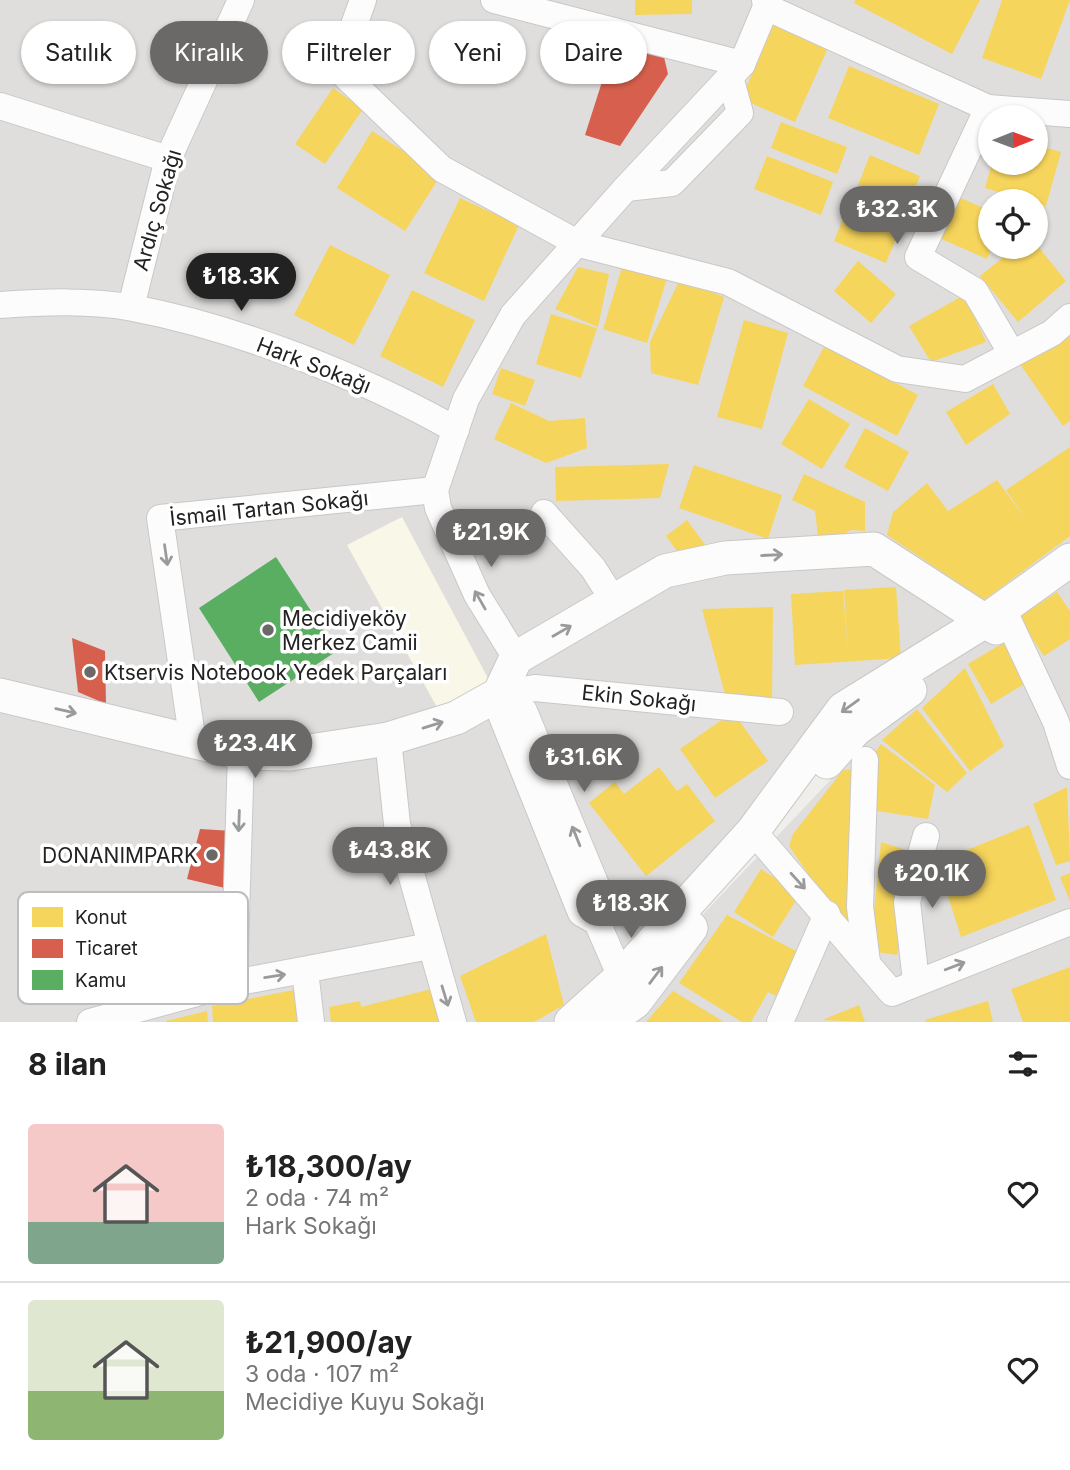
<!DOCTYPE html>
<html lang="tr">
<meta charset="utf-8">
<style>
:root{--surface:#fff;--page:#f6f6f6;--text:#222;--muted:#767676;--line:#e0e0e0;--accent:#6a6968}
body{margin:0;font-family:Inter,sans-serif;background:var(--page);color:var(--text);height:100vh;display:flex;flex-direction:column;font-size:26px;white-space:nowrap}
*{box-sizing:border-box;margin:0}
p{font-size:23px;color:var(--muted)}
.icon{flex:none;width:38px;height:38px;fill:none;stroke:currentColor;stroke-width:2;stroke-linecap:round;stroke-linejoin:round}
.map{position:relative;height:1022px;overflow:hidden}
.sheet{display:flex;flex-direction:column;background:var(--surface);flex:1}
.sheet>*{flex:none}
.hud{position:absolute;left:21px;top:21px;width:700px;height:63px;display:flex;gap:14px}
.needle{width:46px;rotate:89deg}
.controls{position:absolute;left:978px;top:105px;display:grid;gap:14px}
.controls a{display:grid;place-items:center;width:70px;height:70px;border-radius:50%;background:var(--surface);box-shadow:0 2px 5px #0004;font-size:35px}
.price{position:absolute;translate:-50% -60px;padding:0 16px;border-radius:24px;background:var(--accent);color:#fff;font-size:23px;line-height:46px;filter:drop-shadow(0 2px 4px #0008)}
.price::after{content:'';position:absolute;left:50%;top:42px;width:21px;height:16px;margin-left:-10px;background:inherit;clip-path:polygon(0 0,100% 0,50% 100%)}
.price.active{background:#222;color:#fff}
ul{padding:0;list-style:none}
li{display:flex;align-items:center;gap:21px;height:175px;padding:0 28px}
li+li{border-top:2px solid var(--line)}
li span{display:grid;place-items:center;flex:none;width:196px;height:140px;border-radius:7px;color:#555}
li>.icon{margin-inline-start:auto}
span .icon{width:84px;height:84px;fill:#fffc;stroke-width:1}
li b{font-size:30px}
h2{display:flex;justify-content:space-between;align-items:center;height:84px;padding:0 28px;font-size:30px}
.chip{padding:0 24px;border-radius:32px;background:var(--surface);box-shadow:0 2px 5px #0004;font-size:24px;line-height:63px}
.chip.active{background:var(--accent);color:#fff}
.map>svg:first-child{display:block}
</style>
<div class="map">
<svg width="1070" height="1022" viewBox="0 0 1070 1022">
<rect width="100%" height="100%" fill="#f0eeeb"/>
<path fill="#dfdedc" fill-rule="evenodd" d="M 0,0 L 1070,0 L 1070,1022 L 601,1022 L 984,618 L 859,704 L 565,1022 L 0,1022 ZM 990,117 L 1036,117 L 1036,163 L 990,163 ZM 990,201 L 1036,201 L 1036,247 L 990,247 Z"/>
<path fill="#f8f7e8" d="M 402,517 L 490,682 L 439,711 L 347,545 Z"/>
<g fill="#f6d55c">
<path d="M 635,0 L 692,0 L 692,14 L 635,15 Z"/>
<path d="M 855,0 L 980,0 L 952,54 L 854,3 Z"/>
<path d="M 1002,0 L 1070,0 L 1041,79 L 982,58 Z"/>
<path d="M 778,15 L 832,39 L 795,122 L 741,99 Z"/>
<path d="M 849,66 L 939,104 L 919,155 L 828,118 Z"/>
<path d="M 333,88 L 363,109 L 325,164 L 295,144 Z"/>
<path d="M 781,122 L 847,147 L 837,174 L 771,148 Z"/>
<path d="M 372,131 L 441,175 L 405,231 L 337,188 Z"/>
<path d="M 1036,145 L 1061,152 L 1046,206 L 985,188 L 992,163 L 1036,163 Z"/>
<path d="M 870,155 L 920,176 L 908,205 L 858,185 Z"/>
<path d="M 767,156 L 833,182 L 821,215 L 754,189 Z"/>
<path d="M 954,195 L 990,211 L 992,247 L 987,259 L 937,237 Z"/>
<path d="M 460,198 L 519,225 L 484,301 L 424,273 Z"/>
<path d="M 850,202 L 902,224 L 886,263 L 834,241 Z"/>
<path d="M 1036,244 L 1066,281 L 1018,322 L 980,276 L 1016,247 L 1036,247 Z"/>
<path d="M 330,245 L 390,275 L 354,345 L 294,315 Z"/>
<path d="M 624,261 L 668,275 L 647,343 L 603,329 Z"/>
<path d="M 858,261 L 896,294 L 871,323 L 834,291 Z"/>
<path d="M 578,267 L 609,274 L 598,327 L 555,309 Z"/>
<path d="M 680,279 L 724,297 L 698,385 L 651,373 L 650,342 Z"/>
<path d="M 412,290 L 475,320 L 443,387 L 380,356 Z"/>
<path d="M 964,295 L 986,342 L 931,362 L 909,326 Z"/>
<path d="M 551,314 L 597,328 L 581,378 L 536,364 Z"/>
<path d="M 744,320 L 788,333 L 762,429 L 717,417 Z"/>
<path d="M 1070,329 L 1070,421 L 1063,426 L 1020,364 Z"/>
<path d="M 825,345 L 918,395 L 897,436 L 803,386 Z"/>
<path d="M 501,368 L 535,380 L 525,406 L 492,394 Z"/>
<path d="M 993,384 L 1010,414 L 966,445 L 946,412 Z"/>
<path d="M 809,399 L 850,424 L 822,469 L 781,444 Z"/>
<path d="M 511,403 L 549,421 L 585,418 L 587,448 L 546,463 L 494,439 Z"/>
<path d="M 865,428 L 909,452 L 888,491 L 844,467 Z"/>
<path d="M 1070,447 L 1070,536 L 984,600 L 887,535 L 893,512 L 927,483 L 948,511 L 997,480 L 1028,522 L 1006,490 Z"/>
<path d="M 669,464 L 660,498 L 556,501 L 555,467 Z"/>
<path d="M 694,465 L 782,495 L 768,539 L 679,508 Z"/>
<path d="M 804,474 L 865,502 L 865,531 L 851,530 L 828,543 L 819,544 L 815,511 L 792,500 Z"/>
<path d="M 687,520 L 706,546 L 685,562 L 666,536 Z"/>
<path d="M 896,587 L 901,658 L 795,665 L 791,594 L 843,591 L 848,653 L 844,590 Z"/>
<path d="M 1057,592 L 1070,611 L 1070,639 L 1044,656 L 1018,618 Z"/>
<path d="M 773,607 L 772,700 L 726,698 L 702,609 Z"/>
<path d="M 1008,640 L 1031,680 L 991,704 L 968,664 Z"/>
<path d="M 965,668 L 1004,746 L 970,771 L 922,708 Z"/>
<path d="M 917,709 L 967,773 L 947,792 L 882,740 Z"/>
<path d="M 733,712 L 768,761 L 715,798 L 680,749 Z"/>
<path d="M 881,744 L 935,785 L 928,819 L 871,810 L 874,754 Z"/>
<path d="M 659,767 L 677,791 L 687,784 L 715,821 L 646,876 L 589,803 L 615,782 L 624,794 Z"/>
<path d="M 856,769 L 854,920 L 845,928 L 789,846 L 793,834 L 843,770 Z"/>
<path d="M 1067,787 L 1070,861 L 1056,865 L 1033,804 Z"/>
<path d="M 1029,825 L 1056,900 L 961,937 L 937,862 Z"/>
<path d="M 881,842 L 916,853 L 897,955 L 870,951 Z"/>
<path d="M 761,869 L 800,894 L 773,937 L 734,912 Z"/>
<path d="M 1070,873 L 1070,901 L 1060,877 Z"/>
<path d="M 727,915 L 800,953 L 776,996 L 768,992 L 751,1022 L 742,1022 L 679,983 Z"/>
<path d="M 546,934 L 564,1005 L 534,1022 L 476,1022 L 460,976 Z"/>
<path d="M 1070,967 L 1070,1022 L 1023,1022 L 1011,989 Z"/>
<path d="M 435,988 L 445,1022 L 331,1022 L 329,1007 L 360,1001 L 361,1007 Z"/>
<path d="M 294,990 L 298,1022 L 213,1022 L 212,1006 Z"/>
<path d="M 673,991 L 724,1022 L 646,1022 Z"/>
<path d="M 988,1001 L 993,1022 L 926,1022 L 925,1020 Z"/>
<path d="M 859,1005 L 865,1022 L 822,1020 Z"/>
<path d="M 207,1011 L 208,1022 L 166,1022 L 166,1021 Z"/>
</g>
<g fill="#d6604d">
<path d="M 615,41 L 664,57 L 668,74 L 620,146 L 585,135 Z"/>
<path d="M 72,638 L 105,651 L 106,704 L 78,692 Z"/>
<path d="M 200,829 L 233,831 L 229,889 L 187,879 Z"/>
</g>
<path fill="#5aae61" d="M 276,557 L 337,651 L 259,702 L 199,608 Z"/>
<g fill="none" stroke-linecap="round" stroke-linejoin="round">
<defs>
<g id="minor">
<path d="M 363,0 L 338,69 L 442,169 L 579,244 L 728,282 L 897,369 L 965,379 L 1052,333 L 1070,317"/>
<path d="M 494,0 L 742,64"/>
<path d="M 766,7 L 988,108 L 1070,114"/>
<path d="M 0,106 L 168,159"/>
<path d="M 988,108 L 918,257 L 975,291 L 1012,354"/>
<path d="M 626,188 L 672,183 L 740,113 L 730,77"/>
<path d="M 0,305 C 43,302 91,300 133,308 C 238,328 363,377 456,430"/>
<path d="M 131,307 L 168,159 L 241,0"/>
<path d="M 544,513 L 593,568 L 614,601"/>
<path d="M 1002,607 L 1056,722 L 1070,766"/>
<path d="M 516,658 L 477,595 L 438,508 L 435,490 L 466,399 L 513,315 L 626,188 L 742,64 L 766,7 L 765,0"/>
<path d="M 499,694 L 501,714 L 581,913 L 597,922 L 621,977"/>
<path d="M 499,694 L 535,688 L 780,712"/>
<path d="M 499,694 L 524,711 L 603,902 L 597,922"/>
<path d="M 388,739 L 397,824 L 453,1022"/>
<path d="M 193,743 L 160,518 L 435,490"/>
<path d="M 865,760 L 860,907 L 867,962"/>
<path d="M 753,831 L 892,993 L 1070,922"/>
<path d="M 305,971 L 311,1022"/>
<path d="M 916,981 L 907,902 L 926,836"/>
<path d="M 234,983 L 241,753"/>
<path d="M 90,1022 L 234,983 L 430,946"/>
<path d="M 780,1022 L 827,914"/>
</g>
<g id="tertiary">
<path d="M 0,695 L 241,753 L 290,754 L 388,739 L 456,718 L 499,694 L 516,658 L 665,571 L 725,558 L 874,549 L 996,628"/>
<path d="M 827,762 L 855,730 L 910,690"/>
<path d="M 571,1022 L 621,977 L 753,831 L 843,709 L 985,621 L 1070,560"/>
<path d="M 607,1022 L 635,1002 L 691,928"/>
</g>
</defs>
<use href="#minor" stroke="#c9c8c7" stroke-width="28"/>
<use href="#tertiary" stroke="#c9c8c7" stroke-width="35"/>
<use href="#minor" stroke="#fdfcfc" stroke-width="26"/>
<use href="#tertiary" stroke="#fdfcfc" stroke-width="33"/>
</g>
<defs><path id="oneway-shaft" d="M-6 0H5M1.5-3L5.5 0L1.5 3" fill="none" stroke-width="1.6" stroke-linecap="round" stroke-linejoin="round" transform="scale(1.75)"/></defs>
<g stroke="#9a9a9a">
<use href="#oneway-shaft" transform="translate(166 555) rotate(82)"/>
<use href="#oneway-shaft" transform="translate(772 555) rotate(-3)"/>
<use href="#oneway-shaft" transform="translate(480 600) rotate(-120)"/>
<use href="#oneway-shaft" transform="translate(562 631) rotate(-30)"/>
<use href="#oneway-shaft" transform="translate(850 706) rotate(144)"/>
<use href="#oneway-shaft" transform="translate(66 711) rotate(13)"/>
<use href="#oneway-shaft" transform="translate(433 725) rotate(-17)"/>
<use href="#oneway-shaft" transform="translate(239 821) rotate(92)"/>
<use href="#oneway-shaft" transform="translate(576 836) rotate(-112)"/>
<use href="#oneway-shaft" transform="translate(798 881) rotate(48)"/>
<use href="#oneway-shaft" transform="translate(955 966) rotate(-21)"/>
<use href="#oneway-shaft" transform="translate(656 975) rotate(-53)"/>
<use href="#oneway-shaft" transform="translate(275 976) rotate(-9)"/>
<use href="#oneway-shaft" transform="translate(445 996) rotate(73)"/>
</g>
<g fill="#6a6968" stroke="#fff" stroke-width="2.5">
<circle cx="268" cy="630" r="7"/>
<circle cx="90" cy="672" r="7"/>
<circle cx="212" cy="855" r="7"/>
</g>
<g text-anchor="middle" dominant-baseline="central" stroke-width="7" stroke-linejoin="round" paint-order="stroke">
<g font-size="21" fill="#222" stroke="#fff">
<text transform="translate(157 210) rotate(-74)">Ardıç Sokağı</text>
<text transform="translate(314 365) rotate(21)">Hark Sokağı</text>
<text transform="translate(269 508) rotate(-6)">İsmail Tartan Sokağı</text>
<text transform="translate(639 698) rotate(6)">Ekin Sokağı</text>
</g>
<g font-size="21" fill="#222" stroke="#fff" text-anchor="start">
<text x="282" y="618">Mecidiyeköy<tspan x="282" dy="24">Merkez Camii</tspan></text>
<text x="104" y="672">Ktservis Notebook Yedek Parçaları</text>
<text x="198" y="855" text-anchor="end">DONANIMPARK</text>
</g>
</g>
<rect x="18" y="892" width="230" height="112" rx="10" fill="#fff" stroke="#bdbdbd" stroke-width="2"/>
<rect x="32" y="907" width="31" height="20" fill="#f6d55c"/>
<rect x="32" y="939" width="31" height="19" fill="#d6604d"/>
<rect x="32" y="970" width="31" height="20" fill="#5aae61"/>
<g font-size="19" fill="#222">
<text x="75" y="924">Konut</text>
<text x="75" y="955">Ticaret</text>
<text x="75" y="987">Kamu</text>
</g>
</svg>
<div class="controls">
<a><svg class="needle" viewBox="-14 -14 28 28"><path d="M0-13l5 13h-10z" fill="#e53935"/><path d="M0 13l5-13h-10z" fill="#767676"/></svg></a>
<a><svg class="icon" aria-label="locate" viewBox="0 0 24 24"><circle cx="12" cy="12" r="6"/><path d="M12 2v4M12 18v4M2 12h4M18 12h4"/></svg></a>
</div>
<b class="price" style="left:897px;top:246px">₺32.3K</b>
<b class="price active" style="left:241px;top:313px">₺18.3K</b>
<b class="price" style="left:491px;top:569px">₺21.9K</b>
<b class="price" style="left:255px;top:780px">₺23.4K</b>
<b class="price" style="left:584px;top:794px">₺31.6K</b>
<b class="price" style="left:390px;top:887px">₺43.8K</b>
<b class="price" style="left:932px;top:910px">₺20.1K</b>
<b class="price" style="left:631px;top:940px">₺18.3K</b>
<div class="hud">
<a class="chip">Satılık</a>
<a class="chip active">Kiralık</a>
<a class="chip">Filtreler</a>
<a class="chip">Yeni</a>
<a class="chip">Daire</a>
</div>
</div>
<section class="sheet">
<h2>8 ilan<svg class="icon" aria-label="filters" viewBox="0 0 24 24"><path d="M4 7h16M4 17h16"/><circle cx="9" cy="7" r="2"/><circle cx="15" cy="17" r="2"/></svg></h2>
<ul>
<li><span style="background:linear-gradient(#f6c9c9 70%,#7fa58c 0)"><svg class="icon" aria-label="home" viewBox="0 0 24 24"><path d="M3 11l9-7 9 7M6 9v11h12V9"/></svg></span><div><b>₺18,300/ay</b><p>2 oda · 74 m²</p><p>Hark Sokağı</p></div><svg class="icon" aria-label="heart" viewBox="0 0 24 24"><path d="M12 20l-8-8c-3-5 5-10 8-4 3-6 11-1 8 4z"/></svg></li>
<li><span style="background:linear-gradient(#dfe7d0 65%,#8fb573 0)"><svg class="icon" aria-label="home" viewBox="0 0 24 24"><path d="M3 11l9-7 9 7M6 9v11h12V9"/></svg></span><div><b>₺21,900/ay</b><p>3 oda · 107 m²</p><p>Mecidiye Kuyu Sokağı</p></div><svg class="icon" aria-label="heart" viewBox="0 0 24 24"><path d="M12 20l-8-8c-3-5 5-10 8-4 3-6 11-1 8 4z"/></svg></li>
</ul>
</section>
